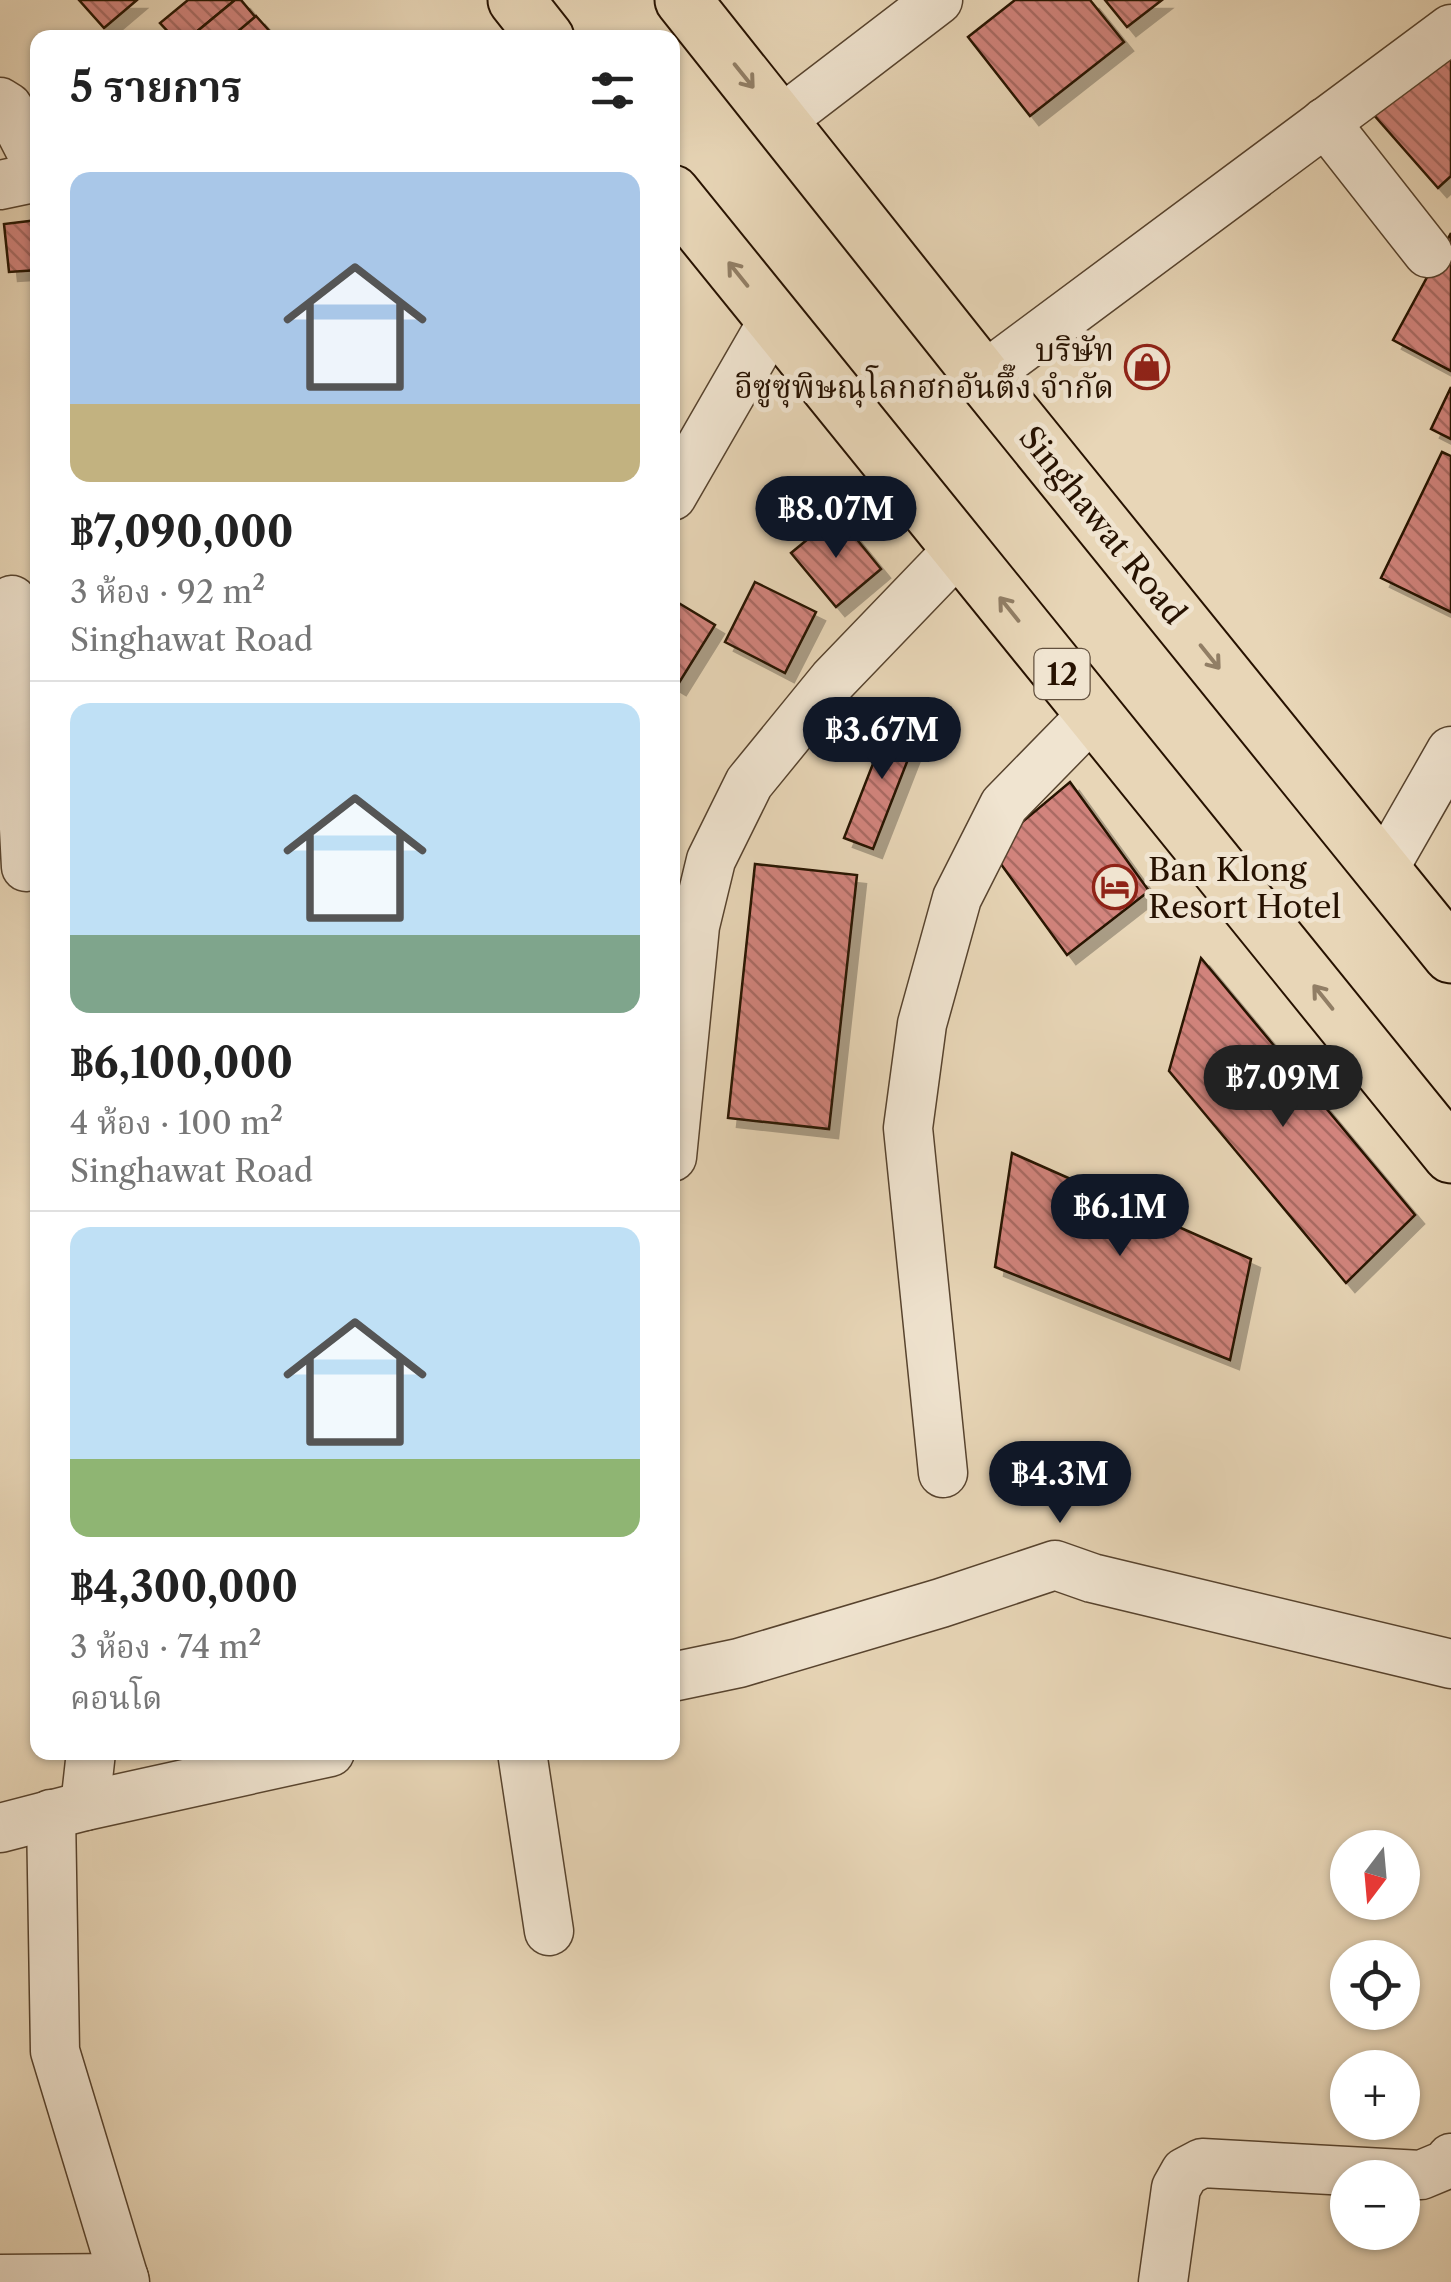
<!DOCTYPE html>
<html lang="th">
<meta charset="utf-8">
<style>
:root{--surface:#fff;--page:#f6f6f6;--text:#222;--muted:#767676;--line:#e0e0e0;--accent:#111827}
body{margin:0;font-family:"Libre Caslon Text","Noto Serif Thai",serif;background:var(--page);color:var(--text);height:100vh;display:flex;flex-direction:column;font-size:38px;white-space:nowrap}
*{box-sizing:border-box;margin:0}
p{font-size:32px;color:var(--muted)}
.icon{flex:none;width:55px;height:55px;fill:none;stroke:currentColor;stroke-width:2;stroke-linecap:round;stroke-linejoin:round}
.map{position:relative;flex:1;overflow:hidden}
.details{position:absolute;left:30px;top:30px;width:650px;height:1730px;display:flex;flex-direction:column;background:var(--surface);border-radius:20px;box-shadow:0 2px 8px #0004}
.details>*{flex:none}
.needle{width:65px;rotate:196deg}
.fabs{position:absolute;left:1330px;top:1830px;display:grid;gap:20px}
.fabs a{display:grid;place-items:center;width:90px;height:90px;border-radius:50%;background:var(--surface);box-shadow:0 2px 8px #0004;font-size:50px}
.price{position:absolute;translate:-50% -85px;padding:0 22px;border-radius:35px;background:var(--accent);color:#fff;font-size:32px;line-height:65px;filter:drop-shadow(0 2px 5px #0008)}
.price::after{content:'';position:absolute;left:50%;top:60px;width:30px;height:22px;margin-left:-15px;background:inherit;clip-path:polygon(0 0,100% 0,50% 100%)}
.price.selected{background:#222;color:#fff}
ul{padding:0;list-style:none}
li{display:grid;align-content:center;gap:20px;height:530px;padding:0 40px}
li+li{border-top:2px solid var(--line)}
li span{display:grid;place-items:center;height:310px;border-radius:20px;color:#555}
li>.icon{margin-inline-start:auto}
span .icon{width:180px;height:180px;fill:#fffc;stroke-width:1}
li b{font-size:42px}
h2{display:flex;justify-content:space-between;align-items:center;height:120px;padding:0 40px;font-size:42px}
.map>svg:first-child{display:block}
</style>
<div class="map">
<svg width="1451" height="2282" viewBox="0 0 1451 2282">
<defs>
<pattern id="building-back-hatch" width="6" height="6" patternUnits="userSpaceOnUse" patternTransform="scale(2.5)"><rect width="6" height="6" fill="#d2847d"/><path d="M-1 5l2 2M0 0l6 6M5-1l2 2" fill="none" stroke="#aa6b64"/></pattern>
<filter id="shadow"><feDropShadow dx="9" dy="9" stdDeviation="0" flood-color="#0004"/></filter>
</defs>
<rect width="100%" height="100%" fill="#e8d6b7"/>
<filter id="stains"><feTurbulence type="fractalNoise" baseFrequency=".002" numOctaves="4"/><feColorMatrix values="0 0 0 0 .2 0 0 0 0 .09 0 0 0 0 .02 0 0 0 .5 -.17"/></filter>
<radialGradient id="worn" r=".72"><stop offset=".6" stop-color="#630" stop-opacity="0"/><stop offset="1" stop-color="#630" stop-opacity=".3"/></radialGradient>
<g fill="url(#building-back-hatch)" stroke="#271201" stroke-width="2.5" filter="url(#shadow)">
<path d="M 79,0 L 137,0 L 104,28 Z"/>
<path d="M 188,0 L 235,0 L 189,38 L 174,38 L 160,23 Z"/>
<path d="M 235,0 L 241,0 L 256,18 L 230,38 L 189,38 Z"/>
<path d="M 1015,0 L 1090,0 L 1124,42 L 1030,116 L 968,37 Z"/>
<path d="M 1105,0 L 1162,0 L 1127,27 Z"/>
<path d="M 256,16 L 274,36 L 230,38 Z"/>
<path d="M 1451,54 L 1451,176 L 1438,188 L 1373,114 Z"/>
<path d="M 38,220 L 38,270 L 9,272 L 4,224 Z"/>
<path d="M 1451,233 L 1451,371 L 1393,340 Z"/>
<path d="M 1451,387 L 1451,439 L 1431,429 Z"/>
<path d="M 1442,452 L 1451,456 L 1451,612 L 1381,578 Z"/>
<path d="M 837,515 L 881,569 L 836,607 L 791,553 Z"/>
<path d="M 755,582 L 816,612 L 785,673 L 725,642 Z"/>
<path d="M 672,599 L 715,625 L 677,686 L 672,683 Z"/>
<path d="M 892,715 L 921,726 L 873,849 L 844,838 Z"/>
<path d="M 1070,782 L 1149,891 L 1067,955 L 990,849 Z"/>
<path d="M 755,864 L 857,875 L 829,1129 L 728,1118 Z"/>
<path d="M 1201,958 L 1415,1215 L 1346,1283 L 1169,1071 Z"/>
<path d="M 1012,1153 L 1251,1259 L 1230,1360 L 995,1267 Z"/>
</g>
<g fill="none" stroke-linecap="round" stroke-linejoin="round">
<defs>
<g id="minor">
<path d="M 0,102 L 8,107 L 38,165"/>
<path d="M 780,121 L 938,0"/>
<path d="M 1325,122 L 1428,253"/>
<path d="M 0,185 L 38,177"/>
<path d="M 983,377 L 1451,29"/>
<path d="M 672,496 L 774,319"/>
<path d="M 12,600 L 26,867"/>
<path d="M 1383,870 L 1451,751"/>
<path d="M 672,1157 L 695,926 L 711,860 L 749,783 L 833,680 L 960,548"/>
<path d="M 943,1473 L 908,1128 L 922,1024 L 957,898 L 1004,805 L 1093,714"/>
<path d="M 672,1677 L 739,1663 L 941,1603 L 1055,1565 L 1092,1578 L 1451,1664"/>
<path d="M 522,1752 L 549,1931"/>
<path d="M 85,1806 L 91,1752"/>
<path d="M 51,1814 L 55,2051 L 125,2282"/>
<path d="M 0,1828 L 85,1806 L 330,1752"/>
<path d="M 0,2279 L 124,2278"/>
<path d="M 1163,2282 L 1176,2188 L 1185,2172 L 1202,2163 L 1421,2175 L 1445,2165 L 1451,2158"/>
</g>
<g id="major">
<path d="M 516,0 L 546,38"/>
<path d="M 683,0 L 983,377 L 1451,955"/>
<path d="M 672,193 L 1451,1155"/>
</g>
</defs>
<use href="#minor" stroke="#57432e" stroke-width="51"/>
<use href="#major" stroke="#271201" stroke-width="59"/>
<use href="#minor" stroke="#f0e4d0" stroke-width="48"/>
<use href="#major" stroke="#e8d6b7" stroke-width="55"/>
</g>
<defs><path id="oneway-shaft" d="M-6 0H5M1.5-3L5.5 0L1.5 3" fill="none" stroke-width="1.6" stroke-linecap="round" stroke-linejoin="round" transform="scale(2.5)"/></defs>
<g stroke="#917e65">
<use href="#oneway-shaft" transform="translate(744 76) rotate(51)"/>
<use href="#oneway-shaft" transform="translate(738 274) rotate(-129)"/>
<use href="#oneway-shaft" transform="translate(1009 609) rotate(-129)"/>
<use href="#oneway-shaft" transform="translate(1210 657) rotate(51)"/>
<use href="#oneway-shaft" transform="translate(1323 997) rotate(-129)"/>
</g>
<defs>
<symbol id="shop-ring" viewBox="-11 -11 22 22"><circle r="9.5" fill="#f0e4d0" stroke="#8f2418" stroke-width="1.5"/><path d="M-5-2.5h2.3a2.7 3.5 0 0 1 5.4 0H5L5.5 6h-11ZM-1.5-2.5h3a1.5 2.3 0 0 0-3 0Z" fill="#8f2418"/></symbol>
<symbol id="hotel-ring" viewBox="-11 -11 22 22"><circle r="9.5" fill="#f0e4d0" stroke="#8f2418" stroke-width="1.5"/><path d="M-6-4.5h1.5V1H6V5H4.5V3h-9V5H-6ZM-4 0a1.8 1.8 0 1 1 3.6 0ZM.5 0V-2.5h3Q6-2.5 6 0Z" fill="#8f2418"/></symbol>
</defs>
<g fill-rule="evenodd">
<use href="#shop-ring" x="1122" y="342" width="50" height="50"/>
<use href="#hotel-ring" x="1090" y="862" width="50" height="50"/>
</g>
<g text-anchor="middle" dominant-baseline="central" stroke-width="10" stroke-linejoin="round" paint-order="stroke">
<rect fill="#f0e4d0" stroke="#63513f" stroke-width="2.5" x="1034.5" y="649" width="55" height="50" rx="8"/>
<g font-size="30" font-weight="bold" fill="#271201">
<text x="1062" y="674">12</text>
</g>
<g font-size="32" fill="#271201" stroke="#f0e4d0" text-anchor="end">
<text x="1114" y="349">บริษัท<tspan x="1114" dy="37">อีซูซุพิษณุโลกฮกอันตึ๊ง จำกัด</tspan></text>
<text x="1148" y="869" text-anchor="start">Ban Klong<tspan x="1148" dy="37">Resort Hotel</tspan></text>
</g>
<g font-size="32" fill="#271201" stroke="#f0e4d0">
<text transform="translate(1103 525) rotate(51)">Singhawat Road</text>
</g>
</g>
<rect width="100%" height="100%" filter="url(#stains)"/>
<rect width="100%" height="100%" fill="url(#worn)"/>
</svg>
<div class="fabs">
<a><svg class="needle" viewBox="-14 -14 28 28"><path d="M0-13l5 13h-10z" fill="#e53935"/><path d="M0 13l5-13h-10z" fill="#767676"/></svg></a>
<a><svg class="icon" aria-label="locate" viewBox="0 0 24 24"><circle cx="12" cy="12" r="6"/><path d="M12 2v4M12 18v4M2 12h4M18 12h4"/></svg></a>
<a>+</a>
<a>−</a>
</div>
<b class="price" style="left:836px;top:561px">฿8.07M</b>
<b class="price" style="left:882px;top:782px">฿3.67M</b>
<b class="price selected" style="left:1283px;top:1130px">฿7.09M</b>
<b class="price" style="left:1120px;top:1259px">฿6.1M</b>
<b class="price" style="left:1060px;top:1526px">฿4.3M</b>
<section class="details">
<h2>5 รายการ<svg class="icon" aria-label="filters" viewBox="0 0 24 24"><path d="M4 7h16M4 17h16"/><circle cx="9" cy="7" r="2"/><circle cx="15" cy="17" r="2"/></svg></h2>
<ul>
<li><span style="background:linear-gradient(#a9c7e8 75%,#c2b280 0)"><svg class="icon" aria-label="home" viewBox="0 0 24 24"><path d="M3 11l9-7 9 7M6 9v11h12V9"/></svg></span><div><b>฿7,090,000</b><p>3 ห้อง · 92 m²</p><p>Singhawat Road</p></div></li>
<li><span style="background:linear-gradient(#bfe0f5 75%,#7fa58c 0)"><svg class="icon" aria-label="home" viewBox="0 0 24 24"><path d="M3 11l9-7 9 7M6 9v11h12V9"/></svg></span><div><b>฿6,100,000</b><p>4 ห้อง · 100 m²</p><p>Singhawat Road</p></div></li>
<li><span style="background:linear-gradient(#bfe0f5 75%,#8fb573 0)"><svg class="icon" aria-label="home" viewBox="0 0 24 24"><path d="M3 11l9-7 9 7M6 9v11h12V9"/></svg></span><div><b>฿4,300,000</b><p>3 ห้อง · 74 m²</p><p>คอนโด</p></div></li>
</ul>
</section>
</div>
